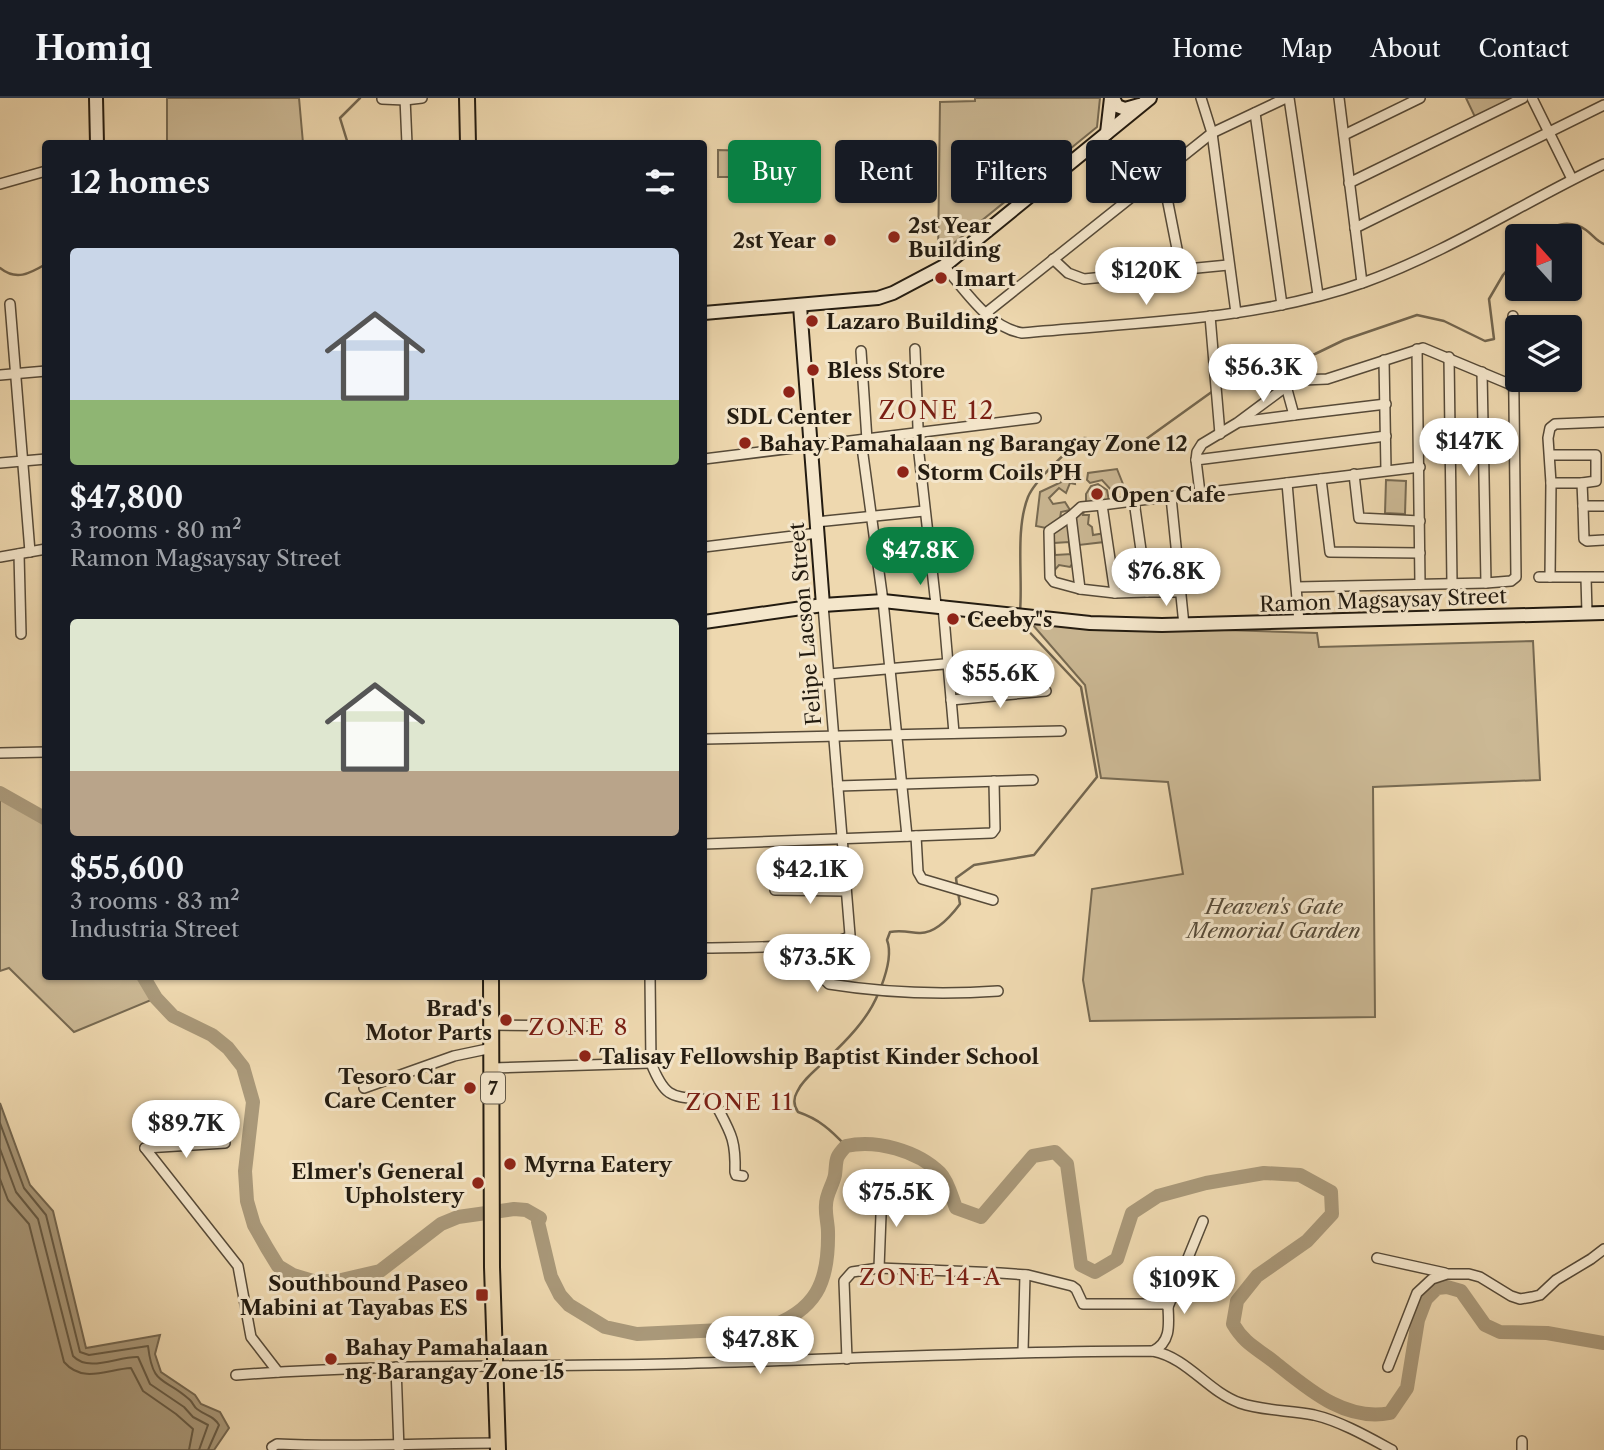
<!DOCTYPE html>
<meta charset="utf-8">
<style>
:root{--surface:#171b24;--page:#242831;--text:#f1f3f6;--muted:#9ea1a6;--line:#363941;--accent:#0b8043}
body{margin:0;font-family:"Libre Caslon Text",serif;background:var(--page);color:var(--text);height:100vh;display:flex;flex-direction:column;font-size:26px;white-space:nowrap}
*{box-sizing:border-box;margin:0}
p{font-size:23px;color:var(--muted)}
.icon{flex:none;width:38px;height:38px;fill:none;stroke:currentColor;stroke-width:2;stroke-linecap:round;stroke-linejoin:round}
.map{position:relative;flex:1;overflow:hidden}
.drawer{position:absolute;left:42px;top:42px;width:665px;height:840px;display:flex;flex-direction:column;background:var(--surface);border-radius:7px;box-shadow:0 2px 5px #0004}
.drawer>*{flex:none}
.guide{position:absolute;left:728px;top:42px;width:665px;height:63px;display:flex;gap:14px}
.needle{width:46px;rotate:339deg}
.buttons{position:absolute;left:1505px;top:126px;display:grid;gap:14px}
.buttons a{display:grid;place-items:center;width:77px;height:77px;border-radius:7px;background:var(--surface);box-shadow:0 2px 5px #0004;font-size:35px}
.price{position:absolute;translate:-50% -60px;padding:0 16px;border-radius:24px;background:#fff;color:#222;font-size:23px;line-height:46px;filter:drop-shadow(0 2px 4px #0008)}
.price::after{content:'';position:absolute;left:50%;top:42px;width:21px;height:16px;margin-left:-10px;background:inherit;clip-path:polygon(0 0,100% 0,50% 100%)}
.price.selected{background:var(--accent);color:#fff}
ul{padding:0;list-style:none}
li{display:grid;align-content:center;gap:14px;height:371px;padding:0 28px}
li span{display:grid;place-items:center;height:217px;border-radius:7px;color:#555}
li>.icon{margin-inline-start:auto}
span .icon{width:126px;height:126px;fill:#fffc;stroke-width:1}
li b{font-size:30px}
h2{display:flex;justify-content:space-between;align-items:center;height:84px;padding:0 28px;font-size:30px}
.pill{padding:0 24px;border-radius:7px;background:var(--surface);box-shadow:0 2px 5px #0004;font-size:24px;line-height:63px}
.pill.selected{background:var(--accent);color:#fff}
header{display:flex;align-items:center;gap:42px;box-sizing:border-box;height:98px;padding:0 35px;background:var(--surface);border-bottom:2px solid var(--line)}
header strong{font-size:33px}
nav{display:flex;gap:38px;margin-inline-start:auto;font-size:24px}
.map>svg:first-child{display:block}
</style>
<header>
<strong>Homiq</strong>
<nav><a>Home</a><a>Map</a><a>About</a><a>Contact</a></nav>
</header>
<div class="map">
<svg width="1604" height="1352" viewBox="0 0 1604 1352">
<rect width="100%" height="100%" fill="#eed8af"/>
<filter id="stains"><feTurbulence type="fractalNoise" baseFrequency=".00286" numOctaves="4"/><feColorMatrix values="0 0 0 0 .2 0 0 0 0 .09 0 0 0 0 .02 0 0 0 .5 -.17"/></filter>
<radialGradient id="worn" r=".72"><stop offset=".6" stop-color="#630" stop-opacity="0"/><stop offset="1" stop-color="#630" stop-opacity=".3"/></radialGradient>
<g fill="#cbb894" stroke="#776a52" stroke-width="2">
<path d="M 167,0 L 299,0 L 303,45 L 167,45 Z"/>
<path d="M 975,0 L 1100,0 L 1097,29 L 938,158 L 940,4 L 975,3 Z"/>
<path d="M 1466,0 L 1513,0 L 1475,19 Z"/>
<path d="M 718,52 L 751,53 L 751,79 L 718,79 Z"/>
<path d="M 1117,371 L 1123,386 L 1112,393 L 1102,382 L 1090,385 L 1087,382 L 1088,375 Z"/>
<path d="M 1074,378 L 1075,386 L 1070,385 L 1066,395 L 1059,390 L 1049,400 L 1053,406 L 1065,404 L 1070,412 L 1061,414 L 1060,421 L 1046,430 L 1036,428 L 1040,394 Z"/>
<path d="M 1386,382 L 1406,383 L 1405,416 L 1385,415 Z"/>
<path d="M 1098,386 L 1107,392 L 1109,403 L 1086,404 L 1086,396 L 1091,388 Z"/>
<path d="M 1080,412 L 1084,413 L 1083,417 L 1089,417 L 1088,426 L 1092,429 L 1093,437 L 1105,435 L 1104,444 L 1079,447 L 1072,418 Z"/>
<path d="M 1070,424 L 1073,454 L 1070,454 L 1069,444 L 1054,445 L 1055,457 L 1072,456 L 1074,463 L 1070,469 L 1059,467 L 1053,474 L 1051,434 Z"/>
<path d="M 1032,526 L 1317,535 L 1319,549 L 1533,543 L 1540,682 L 1373,689 L 1375,919 L 1090,923 L 1083,882 L 1092,791 L 1183,776 L 1168,684 L 1101,680 L 1085,587 Z"/>
<path d="M 0,695 L 45,721 L 46,878 L 146,879 L 156,900 L 74,934 L 9,870 L 0,873 Z"/>
</g>
<path fill="#a99879" stroke="#73664f" stroke-width="2" d="M 0,1005 L 30,1087 L 53,1113 L 86,1250 L 160,1237 L 155,1256 L 161,1274 L 195,1297 L 201,1306 L 220,1314 L 229,1330 L 214,1352 L 0,1352 Z"/>
<g fill="none" stroke-linecap="round" stroke-linejoin="round">
<g stroke="#665a44" stroke-width="2">
<path d="M 0,1025 L 24,1090 L 46,1117 L 80,1254 L 89,1257 L 148,1248 C 153,1290 164,1278 190,1302 C 193,1305 194,1309 197,1311 C 206,1318 213,1317 219,1327 L 208,1352"/>
<path d="M 0,1051 L 16,1094 L 38,1121 L 73,1258 C 89,1275 118,1258 138,1259 L 150,1286 L 184,1309 L 193,1319 L 208,1327 L 199,1352"/>
<path d="M 0,1081 L 8,1102 L 29,1126 L 64,1264 C 83,1286 108,1271 131,1270 L 143,1293 L 176,1316 L 193,1331 L 189,1352"/>
</g>
<g stroke="#73664f" stroke-width="2.5">
<path d="M 348,46 L 340,20 L 360,0"/>
<path d="M 1539,138 C 1551,126 1570,121 1586,132 C 1593,137 1596,143 1604,146"/>
<path d="M 0,170 C 16,183 29,176 46,166"/>
<path d="M 1219,289 L 1240,275 L 1269,261 L 1315,256 L 1344,242 L 1417,217 L 1444,223 L 1485,243 L 1494,241 L 1489,201 L 1503,177 L 1517,161"/>
<path d="M 1020,514 C 1023,479 1015,432 1028,399 C 1035,382 1068,352 1084,340 L 1142,344 L 1213,293"/>
<path d="M 957,788 L 956,780 L 974,767 L 1034,757 L 1097,679 L 1081,589 L 1020,524 L 1020,520"/>
<path d="M 881,889 C 886,876 892,855 887,842 L 890,834 C 901,832 908,834 919,835 C 936,836 951,818 960,806 L 958,794"/>
<path d="M 846,1048 C 831,1032 819,1021 798,1014 C 794,1008 793,1001 797,994 C 803,981 817,971 827,961 C 846,943 868,921 878,896"/>
</g>
<g stroke="#a99879" stroke-width="14">
<path d="M 0,695 L 46,721"/>
<path d="M 143,878 L 156,900 L 173,918 L 212,937 L 228,950 L 243,969 L 253,1004 L 245,1073 L 247,1103 L 254,1127 L 267,1150 L 278,1168 L 293,1177 L 313,1183 L 337,1183 L 380,1173 L 441,1126 L 458,1119 L 514,1111 L 526,1112 L 540,1120 L 538,1124 L 551,1179 L 560,1197 L 569,1207 L 605,1229 L 637,1236 L 766,1230 C 816,1213 829,1185 828,1134 C 828,1125 825,1116 826,1107 C 826,1096 833,1087 835,1077 C 837,1061 834,1061 846,1048 C 876,1041 918,1053 940,1075 C 948,1083 952,1100 956,1110 L 981,1119 L 1033,1058 L 1055,1054 L 1067,1066 L 1081,1167 L 1095,1174 L 1117,1161 L 1132,1115 L 1158,1098 L 1206,1085 L 1264,1075 L 1300,1077 L 1331,1094 L 1332,1116 L 1307,1143 L 1257,1178 L 1237,1203 L 1233,1226 C 1245,1246 1255,1249 1273,1263 C 1307,1290 1344,1324 1390,1315 L 1407,1290 L 1418,1222 L 1426,1201 L 1437,1190 L 1447,1189 L 1461,1193 L 1485,1227 L 1500,1234 L 1547,1235 L 1604,1245"/>
</g>
<defs>
<g id="street">
<path d="M 405,0 L 407,46"/>
<path d="M 1201,0 L 1212,35 L 1236,215"/>
<path d="M 1289,0 L 1318,197"/>
<path d="M 1339,0 L 1362,185"/>
<path d="M 1532,0 L 1572,81"/>
<path d="M 382,1 L 405,2 L 422,0"/>
<path d="M 1255,15 L 1282,207"/>
<path d="M 1344,37 L 1420,0"/>
<path d="M 1153,81 L 1166,95 L 1181,171"/>
<path d="M 1349,85 L 1523,0"/>
<path d="M 0,86 L 46,73"/>
<path d="M 1355,130 L 1604,7"/>
<path d="M 1053,161 L 1068,175 L 1084,181 L 1228,167"/>
<path d="M 944,168 C 966,193 988,229 1022,235 C 1137,224 1256,223 1365,184 C 1448,154 1524,104 1604,66"/>
<path d="M 10,206 L 30,454"/>
<path d="M 986,215 L 1212,35 L 1286,0"/>
<path d="M 1210,218 L 1220,336"/>
<path d="M 915,251 L 919,356 L 936,507"/>
<path d="M 1417,251 L 1420,486"/>
<path d="M 861,253 L 867,342"/>
<path d="M 1449,259 L 1452,485"/>
<path d="M 1384,262 L 1386,372"/>
<path d="M 1482,274 L 1486,485"/>
<path d="M 0,277 L 46,273"/>
<path d="M 1286,288 L 1294,317 L 1386,306"/>
<path d="M 1240,324 L 1294,317"/>
<path d="M 1604,324 L 1555,326 L 1550,330 L 1548,340 L 1551,385 L 1550,479 L 1604,479"/>
<path d="M 861,342 L 883,503 L 907,738"/>
<path d="M 1550,357 L 1596,357 L 1596,383 L 1582,385"/>
<path d="M 704,361 L 1036,320"/>
<path d="M 1196,362 L 1197,354 L 1202,346 L 1237,325 L 1291,285 L 1303,282 L 1327,281 L 1423,250 L 1514,288"/>
<path d="M 0,365 L 46,361"/>
<path d="M 1354,376 L 1359,420 L 1420,423"/>
<path d="M 1321,381 L 1330,454 L 1420,455"/>
<path d="M 1287,385 L 1420,369"/>
<path d="M 1551,385 L 1582,385 L 1583,408"/>
<path d="M 1200,395 L 1196,362 L 1386,338"/>
<path d="M 1171,399 L 1184,527"/>
<path d="M 1134,403 L 1147,494 L 1115,495 L 1102,407 C 1164,399 1225,392 1287,385 L 1299,524"/>
<path d="M 1102,407 L 1081,409 L 1071,418 L 1080,491 L 1115,495"/>
<path d="M 1604,408 L 1583,408 L 1584,441 L 1587,443 L 1604,442"/>
<path d="M 1071,418 L 1049,433 L 1050,479 L 1054,484 L 1080,491"/>
<path d="M 816,424 L 924,413"/>
<path d="M 704,449 L 818,435"/>
<path d="M 19,456 L 21,536"/>
<path d="M 0,459 L 46,451"/>
<path d="M 1539,479 L 1550,479"/>
<path d="M 1586,480 L 1587,515"/>
<path d="M 1297,489 L 1486,485 L 1511,483 L 1516,479 L 1513,218"/>
<path d="M 1147,494 L 1180,494"/>
<path d="M 943,508 L 954,635"/>
<path d="M 829,576 L 1025,559"/>
<path d="M 951,602 L 1046,593"/>
<path d="M 704,641 L 1061,633"/>
<path d="M 0,655 L 46,654"/>
<path d="M 838,688 L 1033,682"/>
<path d="M 916,738 L 918,774 L 922,781 L 993,802"/>
<path d="M 704,746 L 992,735 L 995,731 L 994,683"/>
<path d="M 775,792 L 846,793"/>
<path d="M 825,846 L 826,883 L 829,886 C 885,895 942,897 998,893"/>
<path d="M 704,850 C 727,849 839,851 850,837 L 823,507"/>
<path d="M 492,927 L 586,928"/>
<path d="M 651,965 C 666,1003 673,998 710,1002 L 715,1005 C 730,1034 736,1040 735,1074 L 736,1077 L 743,1078"/>
<path d="M 492,970 L 651,965 L 650,878"/>
<path d="M 364,990 L 454,958 L 492,950"/>
<path d="M 145,1050 L 238,1168 L 251,1239 L 278,1274"/>
<path d="M 145,1050 L 225,1045"/>
<path d="M 1377,1160 L 1445,1175"/>
<path d="M 879,1170 L 882,1090"/>
<path d="M 1168,1209 L 1203,1123"/>
<path d="M 1023,1253 L 1025,1177"/>
<path d="M 847,1261 L 844,1183 L 852,1174 L 879,1170 L 1000,1175 L 1028,1177 L 1072,1188 L 1076,1191 L 1083,1206 L 1165,1206 L 1168,1209 C 1169,1227 1171,1244 1153,1253"/>
<path d="M 396,1269 L 399,1352"/>
<path d="M 1388,1269 L 1417,1195 L 1432,1181 L 1447,1176 L 1469,1176 L 1480,1179 L 1511,1198 L 1520,1201 L 1532,1199 L 1540,1197 L 1556,1182 L 1591,1161 L 1604,1151"/>
<path d="M 236,1277 C 379,1266 523,1269 666,1266 C 828,1262 991,1253 1153,1253 C 1188,1260 1207,1293 1240,1305 C 1263,1313 1289,1312 1314,1317 C 1340,1323 1368,1339 1392,1352"/>
<path d="M 272,1349 L 277,1346 C 350,1350 424,1345 498,1345"/>
<path d="M 1522,1352 L 1522,1343"/>
</g>
<g id="secondary">
<path d="M 96,0 L 97,46"/>
<path d="M 1113,0 L 1117,8 L 1125,11 L 1139,7"/>
<path d="M 1107,35 L 1111,0"/>
<path d="M 800,208 L 823,507"/>
<path d="M 704,215 L 878,200 L 893,195 L 944,168 L 1150,0"/>
<path d="M 704,524 L 823,507 L 883,503 L 1090,525 L 1162,527 L 1604,515"/>
</g>
<g id="primary">
<path d="M 467,0 L 468,46"/>
<path d="M 491,878 L 492,1169 L 498,1352"/>
</g>
</defs>
<use href="#street" stroke="#564a38" stroke-width="12"/>
<use href="#secondary" stroke="#231b10" stroke-width="16"/>
<use href="#primary" stroke="#231b10" stroke-width="18"/>
<use href="#street" stroke="#f4e6cb" stroke-width="9"/>
<use href="#secondary" stroke="#f4e6cb" stroke-width="12"/>
<use href="#primary" stroke="#eed8af" stroke-width="14"/>
</g>
<g fill="#8f2418" stroke="#f4e6cb" stroke-width="2.5">
<circle cx="894" cy="139" r="7"/>
<circle cx="830" cy="142" r="7"/>
<circle cx="941" cy="180" r="7"/>
<circle cx="812" cy="223" r="7"/>
<circle cx="813" cy="272" r="7"/>
<circle cx="789" cy="294" r="7"/>
<circle cx="745" cy="345" r="7"/>
<circle cx="903" cy="374" r="7"/>
<circle cx="1097" cy="396" r="7"/>
<circle cx="953" cy="521" r="7"/>
<circle cx="506" cy="922" r="7"/>
<circle cx="585" cy="958" r="7"/>
<circle cx="470" cy="990" r="7"/>
<circle cx="510" cy="1066" r="7"/>
<circle cx="478" cy="1085" r="7"/>
<rect x="475" y="1190" width="14" height="14" rx="3.5"/>
<circle cx="331" cy="1261" r="7"/>
</g>
<g text-anchor="middle" dominant-baseline="central" stroke-width="6" stroke-linejoin="round" paint-order="stroke">
<rect fill="#f4e6cb" stroke="#625848" stroke-width="2" x="481" y="974.5" width="24" height="31" rx="5"/>
<g font-size="19" font-weight="bold" fill="#231b10">
<text x="493" y="990">7</text>
</g>
<g font-size="21" font-weight="bold" fill="#231b10" stroke="#f4e6cb" text-anchor="start">
<text x="908" y="127">2st Year<tspan x="908" dy="24">Building</tspan></text>
<text x="816" y="142" text-anchor="end">2st Year</text>
<text x="955" y="180">Imart</text>
<text x="826" y="223">Lazaro Building</text>
<text x="827" y="272">Bless Store</text>
<text x="789" y="318" text-anchor="middle">SDL Center</text>
<text x="759" y="345">Bahay Pamahalaan ng Barangay Zone 12</text>
<text x="917" y="374">Storm Coils PH</text>
<text x="1111" y="396">Open Cafe</text>
<text x="967" y="521">Ceeby"s</text>
<text x="492" y="910" text-anchor="end">Brad's<tspan x="492" dy="24">Motor Parts</tspan></text>
<text x="599" y="958">Talisay Fellowship Baptist Kinder School</text>
<text x="456" y="978" text-anchor="end">Tesoro Car<tspan x="456" dy="24">Care Center</tspan></text>
<text x="524" y="1066">Myrna Eatery</text>
<text x="464" y="1073" text-anchor="end">Elmer's General<tspan x="464" dy="24">Upholstery</tspan></text>
<text x="468" y="1185" text-anchor="end">Southbound Paseo<tspan x="468" dy="24">Mabini at Tayabas ES</tspan></text>
<text x="345" y="1249">Bahay Pamahalaan<tspan x="345" dy="24">ng Barangay Zone 15</tspan></text>
</g>
<g font-size="21" fill="#231b10" stroke="#f4e6cb">
<text transform="translate(1383 502) rotate(-2)">Ramon Magsaysay Street</text>
<text transform="translate(805 526) rotate(-95)">Felipe Lacson Street</text>
</g>
<g font-size="21" font-style="italic" fill="#554a38" stroke="#f4e6cb">
<text x="1274" y="808">Heaven's Gate<tspan x="1274" dy="24">Memorial Garden</tspan></text>
</g>
<g font-size="23" letter-spacing="2" fill="#7a1f14" stroke="#f4e6cb">
<text x="579" y="929">ZONE 8</text>
<text x="740" y="1004">ZONE 11</text>
<text x="931" y="1179">ZONE 14-A</text>
</g>
<g font-size="24" letter-spacing="2" fill="#7a1f14" stroke="#f4e6cb">
<text x="937" y="312">ZONE 12</text>
</g>
</g>
<rect width="100%" height="100%" filter="url(#stains)"/>
<rect width="100%" height="100%" fill="url(#worn)"/>
</svg>
<div class="buttons">
<a><svg class="needle" viewBox="-14 -14 28 28"><path d="M0-13l5 13h-10z" fill="#e53935"/><path d="M0 13l5-13h-10z" fill="#9ea1a6"/></svg></a>
<a><svg class="icon" aria-label="layers" viewBox="0 0 24 24"><path d="M12 4l9 5-9 5-9-5zM3 14l9 5 9-5"/></svg></a>
</div>
<b class="price" style="left:1146px;top:209px">$120K</b>
<b class="price" style="left:1263px;top:306px">$56.3K</b>
<b class="price" style="left:1469px;top:380px">$147K</b>
<b class="price selected" style="left:920px;top:489px">$47.8K</b>
<b class="price" style="left:1166px;top:510px">$76.8K</b>
<b class="price" style="left:1000px;top:612px">$55.6K</b>
<b class="price" style="left:810px;top:808px">$42.1K</b>
<b class="price" style="left:817px;top:896px">$73.5K</b>
<b class="price" style="left:186px;top:1062px">$89.7K</b>
<b class="price" style="left:896px;top:1131px">$75.5K</b>
<b class="price" style="left:1184px;top:1218px">$109K</b>
<b class="price" style="left:760px;top:1278px">$47.8K</b>
<div class="guide">
<a class="pill selected">Buy</a>
<a class="pill">Rent</a>
<a class="pill">Filters</a>
<a class="pill">New</a>
</div>
<section class="drawer">
<h2>12 homes<svg class="icon" aria-label="filters" viewBox="0 0 24 24"><path d="M4 7h16M4 17h16"/><circle cx="9" cy="7" r="2"/><circle cx="15" cy="17" r="2"/></svg></h2>
<ul>
<li><span style="background:linear-gradient(#c9d6e8 70%,#8fb573 0)"><svg class="icon" aria-label="home" viewBox="0 0 24 24"><path d="M3 11l9-7 9 7M6 9v11h12V9"/></svg></span><div><b>$47,800</b><p>3 rooms · 80 m²</p><p>Ramon Magsaysay Street</p></div></li>
<li><span style="background:linear-gradient(#dfe7d0 70%,#b9a48a 0)"><svg class="icon" aria-label="home" viewBox="0 0 24 24"><path d="M3 11l9-7 9 7M6 9v11h12V9"/></svg></span><div><b>$55,600</b><p>3 rooms · 83 m²</p><p>Industria Street</p></div></li>
</ul>
</section>
</div>
